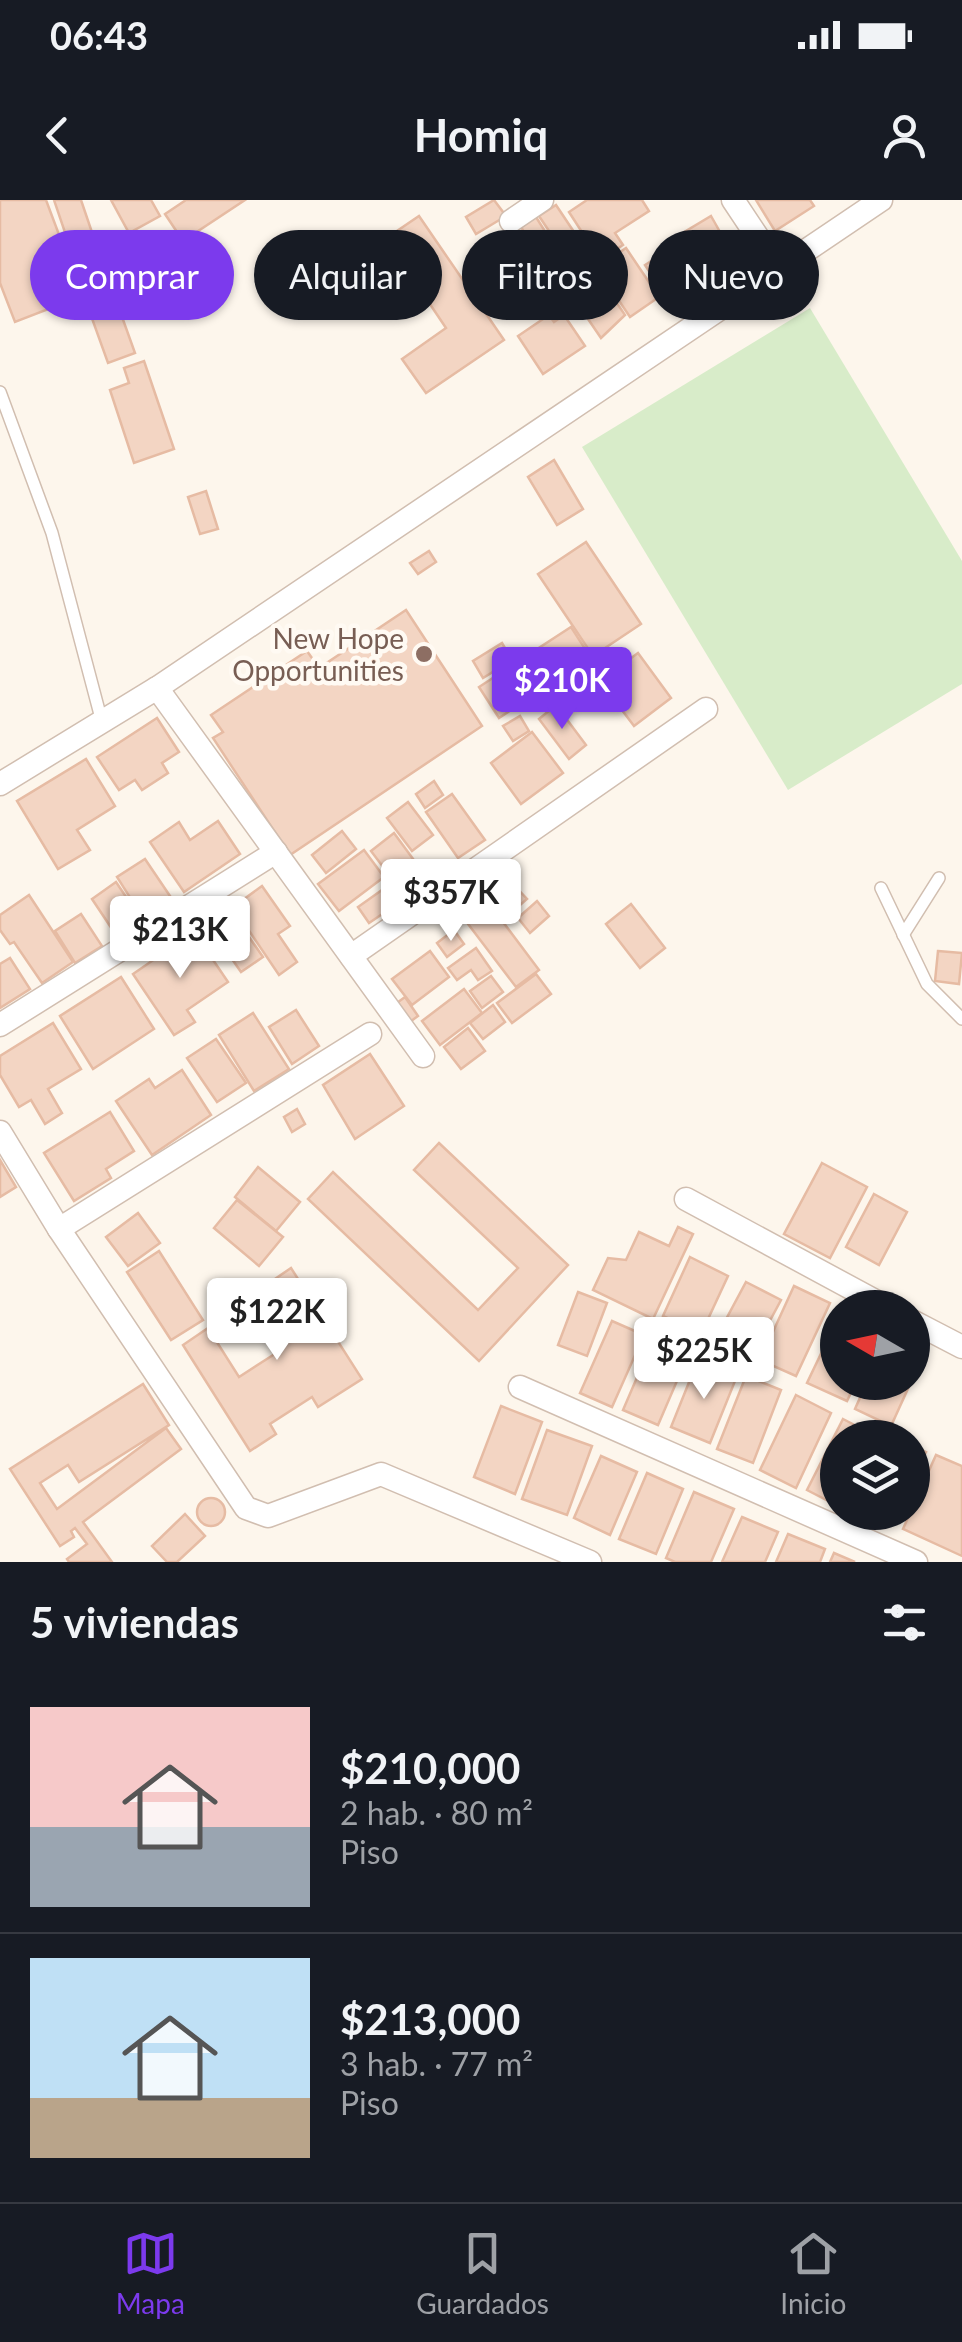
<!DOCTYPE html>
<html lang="es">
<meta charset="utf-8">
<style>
:root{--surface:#171b24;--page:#20242c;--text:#f1f3f6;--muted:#9ea1a6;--line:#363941;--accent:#7c3aed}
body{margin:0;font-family:Lato,sans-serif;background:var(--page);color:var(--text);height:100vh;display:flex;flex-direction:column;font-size:38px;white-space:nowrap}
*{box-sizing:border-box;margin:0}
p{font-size:32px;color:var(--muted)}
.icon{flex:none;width:55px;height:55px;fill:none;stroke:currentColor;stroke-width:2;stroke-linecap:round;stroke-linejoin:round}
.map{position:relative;height:1362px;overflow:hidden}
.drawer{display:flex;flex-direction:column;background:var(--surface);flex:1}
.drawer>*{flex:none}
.hud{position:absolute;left:30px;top:30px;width:902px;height:90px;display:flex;gap:20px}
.needle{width:65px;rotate:279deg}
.buttons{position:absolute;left:820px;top:1090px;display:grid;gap:20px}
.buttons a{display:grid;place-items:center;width:110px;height:110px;border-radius:50%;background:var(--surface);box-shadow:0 2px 8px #0004;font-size:50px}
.price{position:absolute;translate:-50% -85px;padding:0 22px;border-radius:10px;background:#fff;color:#222;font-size:32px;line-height:65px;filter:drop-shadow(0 2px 5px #0008)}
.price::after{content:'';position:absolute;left:50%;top:60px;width:30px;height:22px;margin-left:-15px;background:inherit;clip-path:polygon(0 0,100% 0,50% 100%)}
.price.active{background:var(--accent);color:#fff}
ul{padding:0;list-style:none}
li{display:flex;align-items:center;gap:30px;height:250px;padding:0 30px}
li+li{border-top:2px solid var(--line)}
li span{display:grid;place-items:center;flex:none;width:280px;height:200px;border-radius:0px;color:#555}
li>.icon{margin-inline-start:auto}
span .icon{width:120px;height:120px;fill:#fffc;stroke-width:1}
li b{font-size:42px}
h2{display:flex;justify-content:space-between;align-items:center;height:120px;padding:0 30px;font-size:42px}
.tag{padding:0 35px;border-radius:45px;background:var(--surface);box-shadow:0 2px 8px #0004;font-size:35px;line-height:90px}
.tag.active{background:var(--accent);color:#fff}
.status{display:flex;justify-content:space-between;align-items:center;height:70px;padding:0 50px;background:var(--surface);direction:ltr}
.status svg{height:28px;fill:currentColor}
header{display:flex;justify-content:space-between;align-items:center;height:130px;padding:0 30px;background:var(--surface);font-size:45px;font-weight:700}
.menu{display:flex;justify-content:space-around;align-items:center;height:140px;border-top:2px solid var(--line);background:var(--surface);font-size:28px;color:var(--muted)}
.menu a{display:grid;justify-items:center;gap:5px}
.menu .active{color:var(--accent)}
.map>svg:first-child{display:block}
</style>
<div class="status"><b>06:43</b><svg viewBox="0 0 49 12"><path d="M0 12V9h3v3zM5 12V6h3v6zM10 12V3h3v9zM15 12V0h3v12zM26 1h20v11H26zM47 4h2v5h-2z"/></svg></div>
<header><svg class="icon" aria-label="back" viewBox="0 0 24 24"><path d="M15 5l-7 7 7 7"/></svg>Homiq<svg class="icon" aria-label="person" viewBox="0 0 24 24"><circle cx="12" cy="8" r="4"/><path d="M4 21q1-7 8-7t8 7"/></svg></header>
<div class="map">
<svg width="962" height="1362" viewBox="0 0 962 1362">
<rect width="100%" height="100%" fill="#fdf6ec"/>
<path fill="#d8ecc9" d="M 810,108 L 962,361 L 962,484 L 788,590 L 582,247 Z"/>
<g fill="#f3d5c3" stroke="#e6bba3" stroke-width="2.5">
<path d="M 0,0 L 46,0 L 82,96 L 15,122 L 0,83 Z"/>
<path d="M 54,0 L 81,0 L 98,50 L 74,59 Z"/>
<path d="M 111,0 L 151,0 L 160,16 L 129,33 Z"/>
<path d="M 186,0 L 245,0 L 183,41 L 165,14 Z"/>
<path d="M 494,0 L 506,16 L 476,34 L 466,17 Z"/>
<path d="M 587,0 L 642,0 L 649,11 L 615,33 L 623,45 L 600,60 L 569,12 Z"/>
<path d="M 756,0 L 810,0 L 814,6 L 775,31 Z"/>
<path d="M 556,5 L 578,38 L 561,49 L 539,16 Z"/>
<path d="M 419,16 L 504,140 L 426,193 L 402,159 L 446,128 L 407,70 L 362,100 L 341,69 Z"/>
<path d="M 711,16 L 733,55 L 711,68 L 699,47 L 691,52 L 681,34 Z"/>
<path d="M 536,17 L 553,44 L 537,54 L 521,27 Z"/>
<path d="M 519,44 L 529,64 L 513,72 L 502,52 Z"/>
<path d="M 676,45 L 684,57 L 688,55 L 703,79 L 669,101 L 645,65 Z"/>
<path d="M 626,48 L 659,97 L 630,117 L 597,68 Z"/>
<path d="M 99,52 L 110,87 L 88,94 L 76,60 Z"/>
<path d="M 598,75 L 625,115 L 601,138 L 571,94 Z"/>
<path d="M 112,89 L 135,153 L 108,163 L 85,99 Z"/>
<path d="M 549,115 L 554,122 L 564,115 L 585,146 L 543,174 L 518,136 Z"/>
<path d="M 144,161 L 174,249 L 134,263 L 110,190 L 129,183 L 124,168 Z"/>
<path d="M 554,260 L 583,309 L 557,325 L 528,277 Z"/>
<path d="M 206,291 L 218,329 L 200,334 L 188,297 Z"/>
<path d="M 586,342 L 641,424 L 593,456 L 538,374 Z"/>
<path d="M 429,351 L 436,362 L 418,374 L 410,363 Z"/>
<path d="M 406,410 L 482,526 L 290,655 L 213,538 L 223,532 L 211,515 L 307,451 L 319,468 Z"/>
<path d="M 571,427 L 591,458 L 499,518 L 479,487 Z"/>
<path d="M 502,443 L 512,460 L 483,478 L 473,461 Z"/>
<path d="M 638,453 L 671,498 L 634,526 L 600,481 Z"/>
<path d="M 556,505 L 586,545 L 569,559 L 539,519 Z"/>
<path d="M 520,516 L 529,531 L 513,541 L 503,526 Z"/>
<path d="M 157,518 L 179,552 L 162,563 L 168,573 L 142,590 L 135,580 L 119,590 L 97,557 Z"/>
<path d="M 532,532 L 563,573 L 521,604 L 491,563 Z"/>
<path d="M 86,559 L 115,606 L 77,630 L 90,650 L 58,669 L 17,601 Z"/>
<path d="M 434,581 L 443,595 L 425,608 L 416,594 Z"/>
<path d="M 452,594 L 485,640 L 458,658 L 426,612 Z"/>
<path d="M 408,602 L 433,635 L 412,651 L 387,618 Z"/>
<path d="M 218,621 L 240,654 L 184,692 L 150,642 L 179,622 L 190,640 Z"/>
<path d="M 342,631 L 356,649 L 326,673 L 312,655 Z"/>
<path d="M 394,633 L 416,663 L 393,680 L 371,651 Z"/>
<path d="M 364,650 L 384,677 L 339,711 L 318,684 Z"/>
<path d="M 145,659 L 172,699 L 143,718 L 117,677 Z"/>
<path d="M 116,682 L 141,719 L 116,735 L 92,699 Z"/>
<path d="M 512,683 L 527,699 L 511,713 L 497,697 Z"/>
<path d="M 262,686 L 290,726 L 278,734 L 297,762 L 279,775 L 233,707 Z"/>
<path d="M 382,690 L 394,706 L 369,723 L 358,707 Z"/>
<path d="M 29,695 L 73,762 L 42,783 L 14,742 L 10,744 L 0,730 L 0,715 Z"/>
<path d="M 537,701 L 549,716 L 530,733 L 518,718 Z"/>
<path d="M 488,702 L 539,770 L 516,787 L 465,720 Z"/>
<path d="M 631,704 L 665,748 L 640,768 L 606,724 Z"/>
<path d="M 231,711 L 263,757 L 241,772 L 209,726 Z"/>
<path d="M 81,714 L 102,746 L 75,763 L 55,731 Z"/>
<path d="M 454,730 L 464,744 L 447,757 L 437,743 Z"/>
<path d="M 194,732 L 228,782 L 187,810 L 195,822 L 174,835 L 133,774 Z"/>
<path d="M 476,748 L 492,771 L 478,780 L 471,770 L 457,780 L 448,768 Z"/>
<path d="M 430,751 L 449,777 L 412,805 L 392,779 Z"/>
<path d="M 938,751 L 962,753 L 959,784 L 935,781 Z"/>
<path d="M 10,758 L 30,789 L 0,808 L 0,764 Z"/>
<path d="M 536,774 L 551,794 L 512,823 L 497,803 Z"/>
<path d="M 491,776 L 503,792 L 482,808 L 470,791 Z"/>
<path d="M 121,777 L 154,829 L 93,869 L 60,816 Z"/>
<path d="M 464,789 L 482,813 L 440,845 L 422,821 Z"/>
<path d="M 405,797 L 418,816 L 403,827 L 390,808 Z"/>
<path d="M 493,805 L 505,822 L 483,839 L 470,823 Z"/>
<path d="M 296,810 L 319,846 L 292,864 L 269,827 Z"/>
<path d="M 253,813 L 289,869 L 254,891 L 219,835 Z"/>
<path d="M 53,823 L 81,869 L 48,889 L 62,913 L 45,924 L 31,900 L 19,907 L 0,875 L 0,856 Z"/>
<path d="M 468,828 L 485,851 L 461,869 L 444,847 Z"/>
<path d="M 216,839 L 246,883 L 217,902 L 187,858 Z"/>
<path d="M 370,854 L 404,906 L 355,939 L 323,885 Z"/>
<path d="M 182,870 L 211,915 L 152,955 L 116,901 L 149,879 L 155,888 Z"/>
<path d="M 297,909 L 305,924 L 292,932 L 284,917 Z"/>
<path d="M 110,912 L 134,951 L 106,969 L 111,978 L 74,1001 L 44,953 Z"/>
<path d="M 439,943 L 568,1065 L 479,1161 L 308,999 L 333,972 L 478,1110 L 518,1068 L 414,970 Z"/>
<path d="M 0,960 L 16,987 L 0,997 Z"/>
<path d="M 822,963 L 867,987 L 830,1058 L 784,1034 Z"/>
<path d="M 258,967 L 300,1002 L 276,1031 L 235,997 Z"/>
<path d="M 874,994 L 907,1012 L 879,1065 L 846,1047 Z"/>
<path d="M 237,1000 L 283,1037 L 259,1066 L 214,1028 Z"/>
<path d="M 138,1013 L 160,1043 L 128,1066 L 106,1037 Z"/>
<path d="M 678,1027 L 693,1034 L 653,1119 L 593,1090 L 608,1058 L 626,1060 L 639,1032 L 669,1046 Z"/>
<path d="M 159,1051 L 203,1120 L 171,1140 L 127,1072 Z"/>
<path d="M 690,1057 L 728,1076 L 701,1134 L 663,1116 Z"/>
<path d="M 291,1068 L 362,1179 L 318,1207 L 312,1197 L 270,1224 L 276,1234 L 250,1251 L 183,1145 L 208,1128 L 239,1177 L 281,1150 L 247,1098 Z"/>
<path d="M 746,1082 L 781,1100 L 751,1156 L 716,1138 Z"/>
<path d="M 794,1086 L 830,1103 L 796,1176 L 760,1160 Z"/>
<path d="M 578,1092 L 607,1103 L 587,1156 L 558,1145 Z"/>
<path d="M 838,1118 L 838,1182 L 856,1182 L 847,1201 L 807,1183 Z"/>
<path d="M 612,1121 L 644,1135 L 612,1207 L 580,1193 Z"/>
<path d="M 654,1138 L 689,1153 L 658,1225 L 623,1210 Z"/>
<path d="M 912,1148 L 925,1154 L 912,1180 Z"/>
<path d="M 698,1160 L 737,1176 L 710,1243 L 671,1227 Z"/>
<path d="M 746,1176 L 781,1190 L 753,1263 L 717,1249 Z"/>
<path d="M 867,1182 L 911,1182 L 891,1226 L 855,1209 Z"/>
<path d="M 143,1184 L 169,1225 L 79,1282 L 68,1265 L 40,1283 L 57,1309 L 166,1228 L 181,1249 L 83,1322 L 112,1362 L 69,1362 L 67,1359 L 87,1344 L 75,1328 L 71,1331 L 74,1337 L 60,1346 L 10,1269 Z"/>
<path d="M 796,1195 L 831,1213 L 796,1288 L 760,1270 Z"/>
<path d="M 501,1206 L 542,1222 L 515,1294 L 474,1277 Z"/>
<path d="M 843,1219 L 878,1237 L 838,1238 L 838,1306 L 807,1290 Z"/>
<path d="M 547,1230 L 592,1246 L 567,1315 L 522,1299 Z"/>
<path d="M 912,1245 L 926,1252 L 912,1279 Z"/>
<path d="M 936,1255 L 962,1266 L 962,1356 L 903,1329 Z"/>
<path d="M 601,1256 L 637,1272 L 610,1335 L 574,1318 Z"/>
<path d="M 647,1273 L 683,1289 L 656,1354 L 619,1339 Z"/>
<path d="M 694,1292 L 734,1309 L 711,1362 L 675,1362 L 666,1358 Z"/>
<circle cx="211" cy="1312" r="14"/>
<path d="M 866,1312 L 896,1312 L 890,1325 Z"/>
<path d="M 185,1314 L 205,1336 L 177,1362 L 167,1362 L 152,1346 Z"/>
<path d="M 742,1317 L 778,1332 L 765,1362 L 722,1362 Z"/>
<path d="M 788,1334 L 825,1349 L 820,1362 L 776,1362 Z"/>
<path d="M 834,1353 L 855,1362 L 830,1362 Z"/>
</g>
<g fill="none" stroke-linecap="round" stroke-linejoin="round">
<defs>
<g id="lane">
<path d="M 0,192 L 52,333 L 102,522"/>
<path d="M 881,688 L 927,784 L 962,819"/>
<path d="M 903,735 L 939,678"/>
</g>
<g id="street">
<path d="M 733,0 L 779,69"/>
<path d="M 511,21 L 542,0"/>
<path d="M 157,488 L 423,856"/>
<path d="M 0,584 L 157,488 L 881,0"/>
<path d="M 351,756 L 706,509"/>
<path d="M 0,825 L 276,652"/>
<path d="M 0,932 L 59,1029 L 246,1308 L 268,1316 L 381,1274 L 590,1362"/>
<path d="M 686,999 L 888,1108"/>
<path d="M 59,1029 L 370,834"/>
<path d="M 912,1121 L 962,1147"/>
<path d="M 520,1187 L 916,1362"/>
</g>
</defs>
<use href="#lane" stroke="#d1beb0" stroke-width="14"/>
<use href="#street" stroke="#d1beb0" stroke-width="25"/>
<use href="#lane" stroke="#fff" stroke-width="11"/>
<use href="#street" stroke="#fff" stroke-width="22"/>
</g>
<circle fill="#8d6e63" stroke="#fffaf3" stroke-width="4" cx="424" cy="454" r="10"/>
<g text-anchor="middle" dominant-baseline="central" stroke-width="9" stroke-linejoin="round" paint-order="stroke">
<g font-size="28" fill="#785e54" stroke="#fffaf3" text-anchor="end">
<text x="404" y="438">New Hope<tspan x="404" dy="32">Opportunities</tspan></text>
</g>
</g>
</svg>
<div class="buttons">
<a><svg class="needle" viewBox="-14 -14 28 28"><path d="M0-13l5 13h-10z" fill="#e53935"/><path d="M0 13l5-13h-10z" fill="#9ea1a6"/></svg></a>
<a><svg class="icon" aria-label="layers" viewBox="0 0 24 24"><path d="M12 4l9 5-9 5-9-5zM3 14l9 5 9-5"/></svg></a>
</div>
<b class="price active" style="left:562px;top:532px">$210K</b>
<b class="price" style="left:451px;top:744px">$357K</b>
<b class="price" style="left:180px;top:781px">$213K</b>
<b class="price" style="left:277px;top:1163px">$122K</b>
<b class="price" style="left:704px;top:1202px">$225K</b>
<div class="hud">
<a class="tag active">Comprar</a>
<a class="tag">Alquilar</a>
<a class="tag">Filtros</a>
<a class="tag">Nuevo</a>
</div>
</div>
<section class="drawer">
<h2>5 viviendas<svg class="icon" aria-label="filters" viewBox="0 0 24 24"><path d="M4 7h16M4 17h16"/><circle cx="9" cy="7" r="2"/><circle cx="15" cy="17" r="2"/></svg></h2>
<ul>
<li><span style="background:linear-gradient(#f6c9c9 60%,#9aa5b1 0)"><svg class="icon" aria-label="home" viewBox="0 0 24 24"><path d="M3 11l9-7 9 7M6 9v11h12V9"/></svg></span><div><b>$210,000</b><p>2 hab. · 80 m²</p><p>Piso</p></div></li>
<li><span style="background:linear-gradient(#bfe0f5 70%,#b9a48a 0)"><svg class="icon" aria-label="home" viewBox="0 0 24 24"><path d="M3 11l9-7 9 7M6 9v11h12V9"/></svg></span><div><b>$213,000</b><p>3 hab. · 77 m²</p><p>Piso</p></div></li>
</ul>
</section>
<nav class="menu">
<a class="active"><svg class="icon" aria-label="map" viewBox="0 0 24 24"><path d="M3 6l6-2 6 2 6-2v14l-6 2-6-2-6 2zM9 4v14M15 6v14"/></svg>Mapa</a>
<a><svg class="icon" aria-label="saved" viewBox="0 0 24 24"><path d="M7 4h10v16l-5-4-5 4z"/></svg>Guardados</a>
<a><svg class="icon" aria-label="home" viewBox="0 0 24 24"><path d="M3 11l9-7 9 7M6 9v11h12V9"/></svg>Inicio</a>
</nav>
